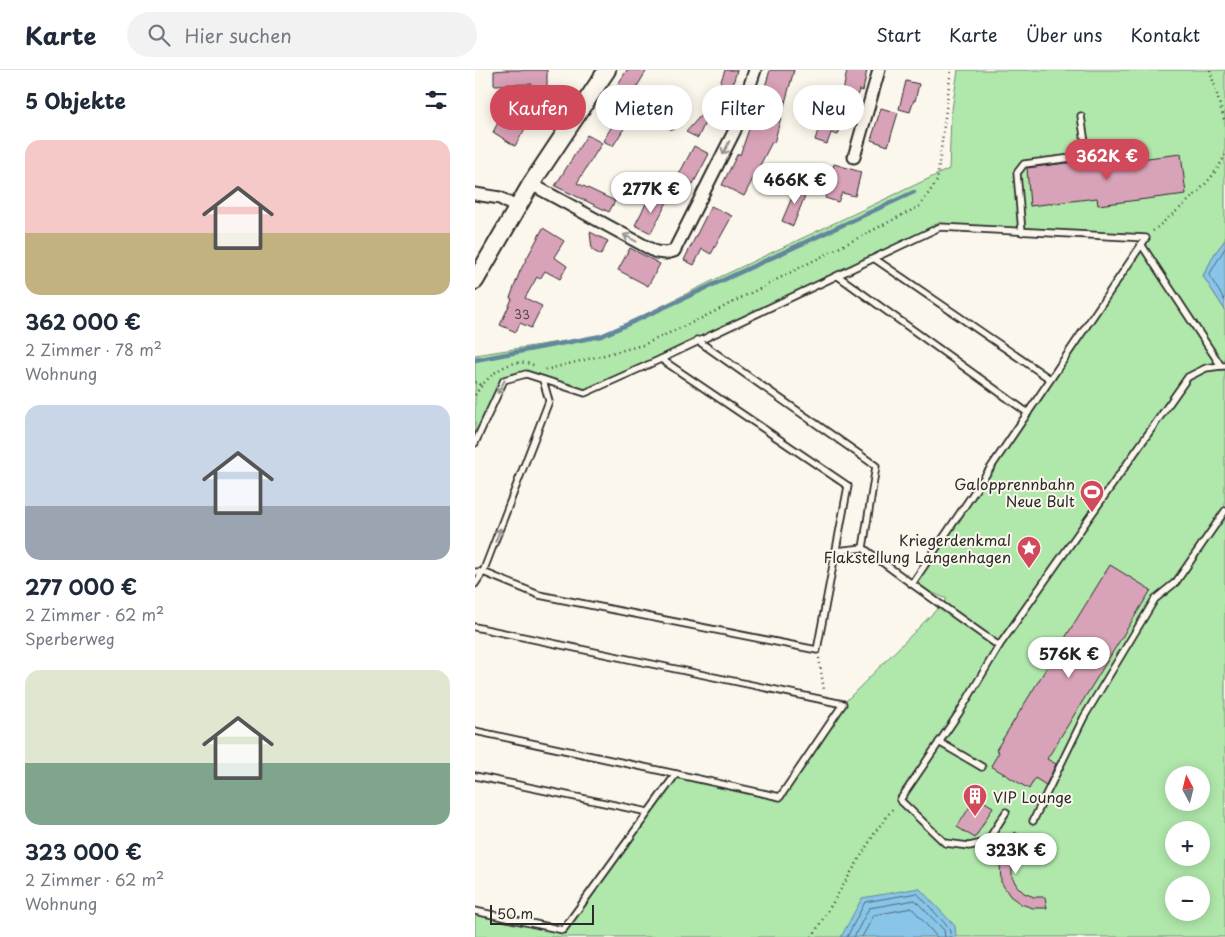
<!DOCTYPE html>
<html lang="de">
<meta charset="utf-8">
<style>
:root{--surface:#fff;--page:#f2f2f3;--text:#1f2937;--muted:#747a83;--line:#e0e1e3;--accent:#d1495b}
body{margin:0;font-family:"Playpen Sans",sans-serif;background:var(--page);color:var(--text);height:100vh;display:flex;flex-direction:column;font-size:19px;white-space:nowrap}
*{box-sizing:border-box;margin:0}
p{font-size:16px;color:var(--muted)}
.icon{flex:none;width:28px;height:28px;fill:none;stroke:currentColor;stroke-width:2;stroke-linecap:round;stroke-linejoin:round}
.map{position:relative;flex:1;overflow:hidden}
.sheet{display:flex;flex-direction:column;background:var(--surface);width:475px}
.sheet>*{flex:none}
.hud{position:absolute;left:15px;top:15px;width:475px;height:45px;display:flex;gap:10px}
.needle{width:32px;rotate:353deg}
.tools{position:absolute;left:690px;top:696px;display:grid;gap:10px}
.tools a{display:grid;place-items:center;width:45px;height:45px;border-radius:50%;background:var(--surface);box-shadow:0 2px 12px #0003;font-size:25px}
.scale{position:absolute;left:15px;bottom:12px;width:104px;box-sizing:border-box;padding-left:5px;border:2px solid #2b2b2b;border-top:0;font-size:14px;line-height:18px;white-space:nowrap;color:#2b2b2b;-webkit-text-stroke:4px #fbf7ec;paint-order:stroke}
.price{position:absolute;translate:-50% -42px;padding:0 11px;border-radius:18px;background:#fff;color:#222;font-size:16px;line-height:32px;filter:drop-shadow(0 1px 2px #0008)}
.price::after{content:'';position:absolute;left:50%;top:30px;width:15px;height:11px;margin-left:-8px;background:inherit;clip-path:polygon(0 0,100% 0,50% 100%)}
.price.on{background:var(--accent);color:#fff}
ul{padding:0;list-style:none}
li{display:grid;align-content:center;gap:10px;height:265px;padding:0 25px}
li span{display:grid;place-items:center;height:155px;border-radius:15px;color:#555}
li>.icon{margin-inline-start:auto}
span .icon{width:90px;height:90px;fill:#fffc;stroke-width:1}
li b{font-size:21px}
h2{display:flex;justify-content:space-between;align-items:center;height:60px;padding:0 25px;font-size:21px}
.chip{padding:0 18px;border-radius:22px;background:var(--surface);box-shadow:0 2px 12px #0003;font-size:18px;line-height:45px}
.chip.on{background:var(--accent);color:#fff}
header{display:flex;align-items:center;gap:30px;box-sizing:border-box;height:70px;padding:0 25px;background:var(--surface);border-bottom:1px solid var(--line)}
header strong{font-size:24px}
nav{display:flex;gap:28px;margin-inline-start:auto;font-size:18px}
.search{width:350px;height:45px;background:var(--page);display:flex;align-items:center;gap:12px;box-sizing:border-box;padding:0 18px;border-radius:28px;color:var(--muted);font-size:19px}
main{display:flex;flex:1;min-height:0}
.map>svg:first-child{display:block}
</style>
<header>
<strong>Karte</strong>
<div class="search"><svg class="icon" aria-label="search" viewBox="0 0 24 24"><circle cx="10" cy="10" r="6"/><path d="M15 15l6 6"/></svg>Hier suchen</div>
<nav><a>Start</a><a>Karte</a><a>Über uns</a><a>Kontakt</a></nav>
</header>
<main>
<section class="sheet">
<h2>5 Objekte<svg class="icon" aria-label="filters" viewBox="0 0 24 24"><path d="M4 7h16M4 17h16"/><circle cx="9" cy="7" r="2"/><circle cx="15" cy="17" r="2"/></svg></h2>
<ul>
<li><span style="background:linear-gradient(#f6c9c9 60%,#c2b280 0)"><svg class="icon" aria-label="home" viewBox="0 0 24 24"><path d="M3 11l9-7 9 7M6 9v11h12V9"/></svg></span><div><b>362 000 €</b><p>2 Zimmer · 78 m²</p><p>Wohnung</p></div></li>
<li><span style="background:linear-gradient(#c9d6e8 65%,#9aa5b1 0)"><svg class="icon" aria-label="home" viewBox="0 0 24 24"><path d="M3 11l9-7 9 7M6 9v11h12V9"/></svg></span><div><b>277 000 €</b><p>2 Zimmer · 62 m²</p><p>Sperberweg</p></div></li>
<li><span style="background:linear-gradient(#dfe7d0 60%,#7fa58c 0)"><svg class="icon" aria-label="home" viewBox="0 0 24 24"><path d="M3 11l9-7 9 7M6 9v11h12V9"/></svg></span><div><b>323 000 €</b><p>2 Zimmer · 62 m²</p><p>Wohnung</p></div></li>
</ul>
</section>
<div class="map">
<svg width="750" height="867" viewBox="0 0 750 867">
<rect width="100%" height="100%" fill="#fbf7ec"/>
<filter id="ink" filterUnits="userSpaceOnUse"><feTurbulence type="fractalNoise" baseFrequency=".02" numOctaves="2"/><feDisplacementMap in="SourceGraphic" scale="10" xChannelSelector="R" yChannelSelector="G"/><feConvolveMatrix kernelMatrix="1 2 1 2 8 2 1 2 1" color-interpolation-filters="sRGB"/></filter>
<g filter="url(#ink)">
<path fill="#b0e7ab" stroke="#6e896b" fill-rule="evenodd" d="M 483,0 L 750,0 L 750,170 L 740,183 L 728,206 L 750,240 L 750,867 L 0,867 L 0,841 L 89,860 L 201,704 L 305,727 L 368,634 L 472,529 L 437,514 L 670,169 L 465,157 L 110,323 L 51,304 L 29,310 L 0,373 L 0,285 L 129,265 L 247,206 L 474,99 L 476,46 ZM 699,705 L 726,705 L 726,732 L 699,732 ZM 699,760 L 726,760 L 726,788 L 699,788 ZM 699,815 L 726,815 L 726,842 L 699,842 Z"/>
<g fill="#88c5e8" stroke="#63879c">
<path d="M 750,170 L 750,240 L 728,206 L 740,183 Z"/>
<path d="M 444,818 L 480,856 L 481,867 L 366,867 L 387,828 Z"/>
</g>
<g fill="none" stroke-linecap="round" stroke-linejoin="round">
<g stroke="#506977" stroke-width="1">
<path d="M 750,178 L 734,205 L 750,231"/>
<path d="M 372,867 L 390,832 L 442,823 L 474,858 L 476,867"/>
<path d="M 379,867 L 394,838 L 440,830 L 469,860 L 470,867"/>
<path d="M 387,867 L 399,845 L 437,838 L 462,867"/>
</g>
<path stroke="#63879c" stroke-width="4.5" d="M 0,290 L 126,266 L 140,260 L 439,122"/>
</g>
<g fill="#d8a2b9" stroke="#2b2b2b">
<path d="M 31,0 L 72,0 L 72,17 L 57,17 L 57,14 L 19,15 L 19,1 Z"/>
<path d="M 152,0 L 172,0 L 153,31 L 138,22 Z"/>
<path d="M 250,0 L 262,0 L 257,17 L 262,19 L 249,52 L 233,46 L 223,68 L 211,62 L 235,35 L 237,36 Z"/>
<path d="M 295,0 L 319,0 L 299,73 L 297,72 L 269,126 L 247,115 L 263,83 L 265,85 L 280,42 L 282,43 Z"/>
<path d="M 372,0 L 392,0 L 388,21 L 384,20 L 376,45 L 370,43 L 363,65 L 356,63 L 352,74 L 340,70 L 346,50 L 351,52 L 361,19 L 368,22 Z"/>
<path d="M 431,11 L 444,14 L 440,31 L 439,30 L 435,42 L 424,39 Z"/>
<path d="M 406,38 L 423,43 L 413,76 L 396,70 Z"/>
<path d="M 44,39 L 59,43 L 40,76 L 18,62 L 25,49 L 33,53 Z"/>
<path d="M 145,43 L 155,49 L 138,76 L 128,71 Z"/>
<path d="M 189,43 L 203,50 L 198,60 L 184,54 Z"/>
<path d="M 112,65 L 127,73 L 102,113 L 140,131 L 134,142 L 80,116 Z"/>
<path d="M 219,76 L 234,84 L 218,114 L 203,106 Z"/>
<path d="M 706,84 L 711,124 L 623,135 L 622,128 L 555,136 L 552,98 L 639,87 L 639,92 Z"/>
<path d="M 359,94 L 386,102 L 380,126 L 367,123 L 363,132 L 350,128 Z"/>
<path d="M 323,113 L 333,118 L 318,156 L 307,151 Z"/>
<path d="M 176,124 L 192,132 L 176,163 L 160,155 Z"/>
<path d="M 236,136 L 257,146 L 236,184 L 227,179 L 219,195 L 209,190 Z"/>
<path d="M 68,158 L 89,171 L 79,187 L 92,196 L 85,209 L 70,201 L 65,209 L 62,207 L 50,228 L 67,236 L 56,258 L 45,253 L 41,262 L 25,255 L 37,229 L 35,228 L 45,201 Z"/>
<path d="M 115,162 L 133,171 L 126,185 L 117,180 Z"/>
<path d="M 155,178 L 185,194 L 173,216 L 143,200 Z"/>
<path d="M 635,495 L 676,520 L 572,689 L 581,694 L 571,715 L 560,708 L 554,719 L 516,696 L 524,682 L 521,680 Z"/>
<path d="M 501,727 L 518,737 L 500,768 L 482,757 Z"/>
<path d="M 540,762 L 549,768 L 537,791 L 537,807 L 542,816 L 549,823 L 559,827 L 570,827 L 572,838 L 558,838 L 546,834 L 535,826 L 526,812 L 525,793 L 530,771 L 533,773 Z"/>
</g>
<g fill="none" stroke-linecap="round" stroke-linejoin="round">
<defs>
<g id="lane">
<path d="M 547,162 L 542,103 L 549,94 L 612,86 L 606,46"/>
<path d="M 666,174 L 746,296 L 750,296"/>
<path d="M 400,189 L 575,309"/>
<path d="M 363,206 L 553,343"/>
<path d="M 186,289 L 465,157 L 671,168 L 437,514 L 388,478 L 401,396 L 222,270"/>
<path d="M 0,373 L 29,310 L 51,304 L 110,323 L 186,289 L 373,416 L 342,580 L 64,525 L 8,502 L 0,514"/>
<path d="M 361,481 L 388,478"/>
<path d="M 0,502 L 8,502 L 74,331 L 68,310"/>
<path d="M 437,514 L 524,576 L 713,307 L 731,298 L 746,296"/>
<path d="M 0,557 L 368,634 L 305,727 L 201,704 L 88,860 L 0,841"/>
<path d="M 524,576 L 484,643 L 425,730 L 470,773 L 494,776 L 512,772 L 531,742"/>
<path d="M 0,661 L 201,704"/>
<path d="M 464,672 L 507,697"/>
<path d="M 0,706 L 173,742"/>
<path d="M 558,751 L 609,647 L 680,529 L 701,512 L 750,441"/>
</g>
<g id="street">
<path d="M 379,87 L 404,0"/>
<path d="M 56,114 L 181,182 L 191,183 L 199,181 L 260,60 L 280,0"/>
<path d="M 0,124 L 25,128 L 42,138"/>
</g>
<path id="secondary" d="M 0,211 L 56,114 L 132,0"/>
</defs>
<use href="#lane" stroke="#2b2b2b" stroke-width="9"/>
<use href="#street" stroke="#2b2b2b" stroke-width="15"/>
<use href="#secondary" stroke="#2b2b2b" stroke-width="20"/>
<g stroke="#2b2b2b" stroke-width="2.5" stroke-dasharray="1 4" stroke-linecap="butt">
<path d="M 735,0 L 750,53"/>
<path d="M 678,161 C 703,139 736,116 750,85"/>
<path d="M 70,300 L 168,275 L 227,248 L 445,136 L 462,111 L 476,0"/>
<path d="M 0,312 L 6,315"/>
<path d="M 0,325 C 12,306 36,284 60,296"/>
<path d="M 344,588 L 349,620"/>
<path d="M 337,867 L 401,761 L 419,737"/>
</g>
<use href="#lane" stroke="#fbf7ec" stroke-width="5.5"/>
<use href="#street" stroke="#fbf7ec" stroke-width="11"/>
<use href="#secondary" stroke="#fbf7ec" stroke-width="16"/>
</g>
<defs><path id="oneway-shaft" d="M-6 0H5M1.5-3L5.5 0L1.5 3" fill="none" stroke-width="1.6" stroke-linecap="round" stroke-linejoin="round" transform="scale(1.25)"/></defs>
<g stroke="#93918c">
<use href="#oneway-shaft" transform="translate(251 78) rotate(116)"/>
<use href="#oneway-shaft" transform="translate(155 168) rotate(-152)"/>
<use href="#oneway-shaft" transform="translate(26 317) rotate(118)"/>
<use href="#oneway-shaft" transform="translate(23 465) rotate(-69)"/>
</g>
</g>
<defs>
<symbol id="stadium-pin" viewBox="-11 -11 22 30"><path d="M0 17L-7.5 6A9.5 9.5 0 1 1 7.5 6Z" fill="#d1495b" stroke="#fbf7ec"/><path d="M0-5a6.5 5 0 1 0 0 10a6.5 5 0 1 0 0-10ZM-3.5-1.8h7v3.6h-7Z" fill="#fff"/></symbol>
<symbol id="sight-pin" viewBox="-11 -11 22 30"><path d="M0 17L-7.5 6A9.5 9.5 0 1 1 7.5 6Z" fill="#d1495b" stroke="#fbf7ec"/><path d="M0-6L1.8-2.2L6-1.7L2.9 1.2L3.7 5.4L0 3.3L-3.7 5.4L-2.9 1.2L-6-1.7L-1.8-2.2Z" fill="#fff"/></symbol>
<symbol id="building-pin" viewBox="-11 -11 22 30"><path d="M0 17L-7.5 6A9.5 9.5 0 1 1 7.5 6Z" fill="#d1495b" stroke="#fbf7ec"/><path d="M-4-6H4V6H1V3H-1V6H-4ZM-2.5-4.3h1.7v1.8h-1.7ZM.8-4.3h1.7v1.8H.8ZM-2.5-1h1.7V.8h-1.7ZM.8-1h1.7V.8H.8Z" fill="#fff"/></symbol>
</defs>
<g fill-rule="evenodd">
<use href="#stadium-pin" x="603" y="408" width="28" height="38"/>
<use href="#sight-pin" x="540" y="464" width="28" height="38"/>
<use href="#building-pin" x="486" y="712" width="28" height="38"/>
</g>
<g text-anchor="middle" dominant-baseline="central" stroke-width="4" stroke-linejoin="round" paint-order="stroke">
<g font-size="12" fill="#56494e">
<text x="47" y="244">33</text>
</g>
<g font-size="15" fill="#2b2b2b" stroke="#fbf7ec" text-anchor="end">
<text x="600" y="413">Galopprennbahn<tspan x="600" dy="17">Neue Bult</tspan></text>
<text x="536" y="469">Kriegerdenkmal<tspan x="536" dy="17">Flakstellung Langenhagen</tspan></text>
<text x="518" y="726" text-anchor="start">VIP Lounge</text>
</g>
</g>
</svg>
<div class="tools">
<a><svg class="needle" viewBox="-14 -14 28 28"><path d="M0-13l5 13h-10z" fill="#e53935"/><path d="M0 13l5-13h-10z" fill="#747a83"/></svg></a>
<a>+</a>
<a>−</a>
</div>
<div class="scale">50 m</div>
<b class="price on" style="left:632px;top:111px">362K €</b>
<b class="price" style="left:320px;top:135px">466K €</b>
<b class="price" style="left:176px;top:144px">277K €</b>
<b class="price" style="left:594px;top:609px">576K €</b>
<b class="price" style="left:541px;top:805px">323K €</b>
<div class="hud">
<a class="chip on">Kaufen</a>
<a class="chip">Mieten</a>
<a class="chip">Filter</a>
<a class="chip">Neu</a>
</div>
</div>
</main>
